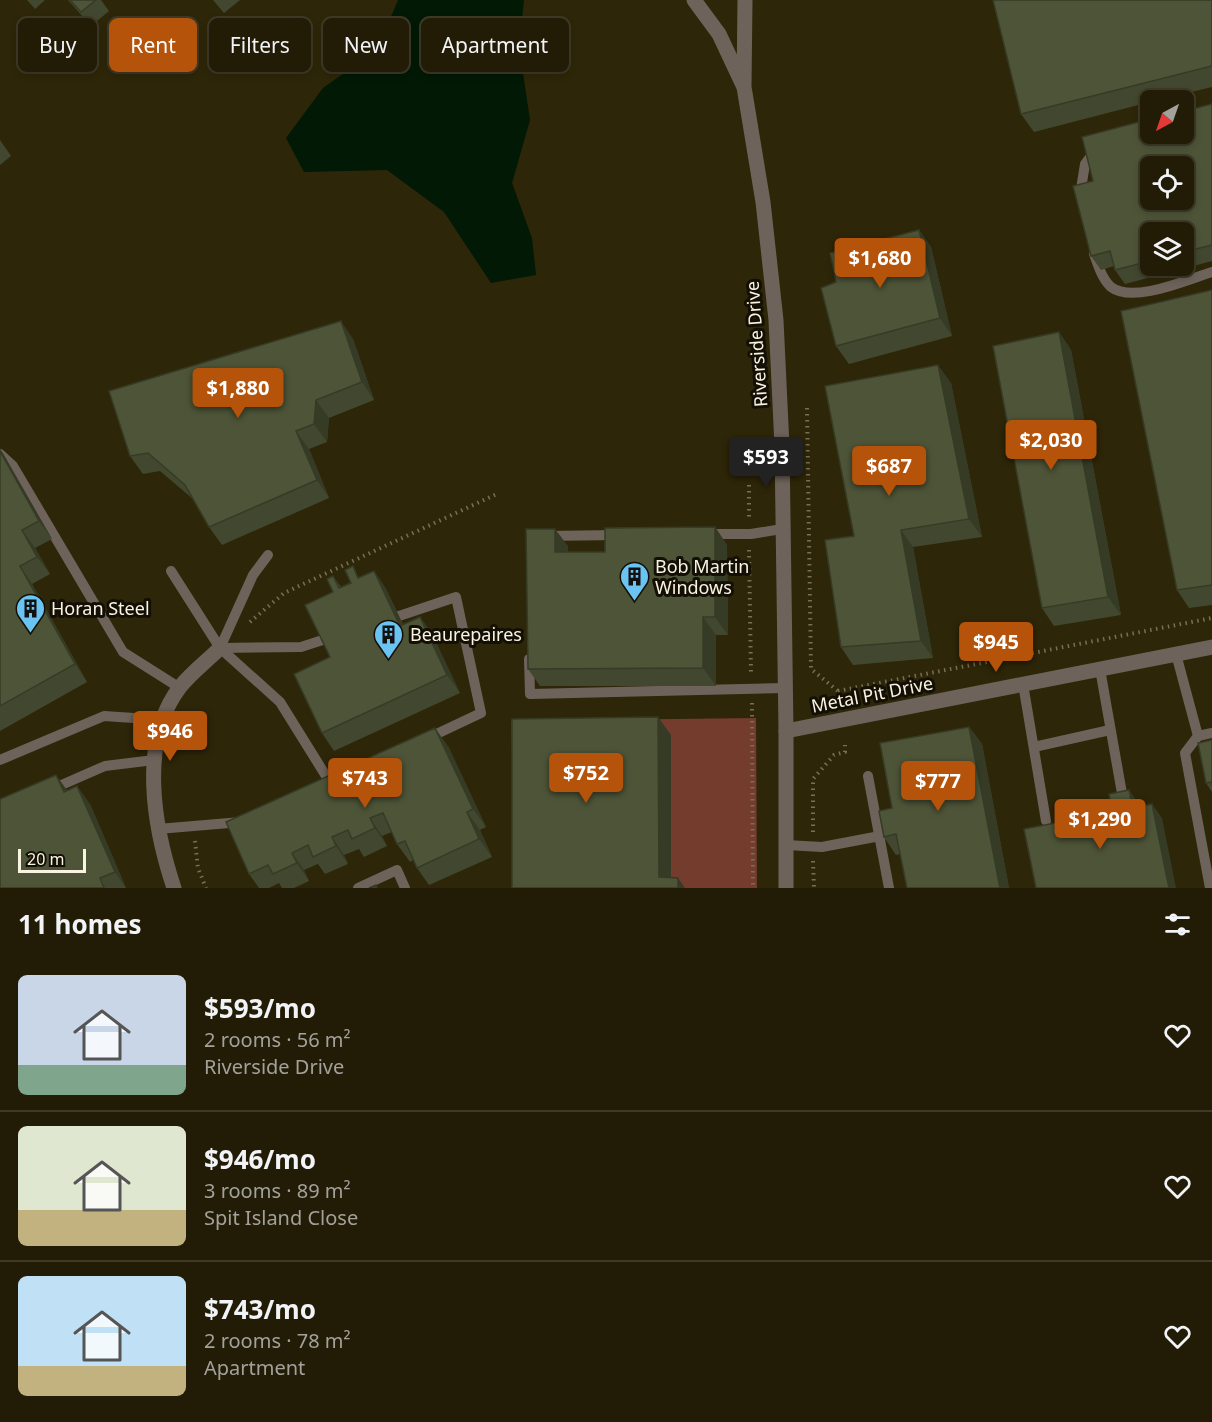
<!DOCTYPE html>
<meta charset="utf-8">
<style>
:root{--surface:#221c06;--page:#2a2510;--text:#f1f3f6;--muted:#a2a19b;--line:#3f3a28;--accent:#b45309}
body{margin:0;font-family:"Noto Sans",sans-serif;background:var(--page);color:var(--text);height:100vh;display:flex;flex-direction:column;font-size:22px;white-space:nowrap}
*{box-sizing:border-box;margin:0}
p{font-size:20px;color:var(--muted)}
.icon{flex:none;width:33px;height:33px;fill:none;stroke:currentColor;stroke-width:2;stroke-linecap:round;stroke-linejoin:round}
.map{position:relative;height:888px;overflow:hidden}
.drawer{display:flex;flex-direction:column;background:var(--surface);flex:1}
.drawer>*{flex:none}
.hud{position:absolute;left:18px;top:18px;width:600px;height:54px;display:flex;gap:12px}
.needle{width:39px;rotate:220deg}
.tools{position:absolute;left:1140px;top:90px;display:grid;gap:12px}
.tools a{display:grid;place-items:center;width:54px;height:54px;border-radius:9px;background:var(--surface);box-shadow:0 3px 9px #0003,0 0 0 2px var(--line);font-size:30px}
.scale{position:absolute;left:18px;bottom:15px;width:68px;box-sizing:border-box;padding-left:6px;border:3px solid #f9f3e2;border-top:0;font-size:16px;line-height:21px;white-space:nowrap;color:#f9f3e2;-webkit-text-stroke:4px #130f04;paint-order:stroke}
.price{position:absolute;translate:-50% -51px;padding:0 14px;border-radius:6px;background:var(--accent);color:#fff;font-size:20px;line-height:39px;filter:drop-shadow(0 2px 3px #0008)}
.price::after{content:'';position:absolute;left:50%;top:36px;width:18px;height:14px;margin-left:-9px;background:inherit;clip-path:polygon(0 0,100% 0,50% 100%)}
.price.selected{background:#222;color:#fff}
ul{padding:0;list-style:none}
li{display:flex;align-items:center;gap:18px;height:150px;padding:0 18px}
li+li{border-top:2px solid var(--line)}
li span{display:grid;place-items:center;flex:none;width:168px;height:120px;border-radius:9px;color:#555}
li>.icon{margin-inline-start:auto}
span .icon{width:72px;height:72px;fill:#fffc;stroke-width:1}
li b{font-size:26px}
h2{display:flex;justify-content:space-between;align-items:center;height:72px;padding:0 18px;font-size:26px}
.pill{padding:0 21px;border-radius:9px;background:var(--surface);box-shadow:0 3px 9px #0003,0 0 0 2px var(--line);font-size:21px;line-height:54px}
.pill.selected{background:var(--accent);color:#fff}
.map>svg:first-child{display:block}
</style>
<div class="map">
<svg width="1212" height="888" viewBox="0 0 1212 888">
<rect width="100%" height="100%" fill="#2e2608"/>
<path fill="#733c2d" d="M 756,718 L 757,888 L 515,888 L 511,721 Z"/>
<path fill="#011905" d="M 398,0 L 524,0 L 519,46 L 530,120 L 512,183 L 532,238 L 536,275 L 491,283 L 444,212 L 387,170 L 304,172 L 286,138 L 323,88 L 377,50 Z"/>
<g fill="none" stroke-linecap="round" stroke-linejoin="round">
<g stroke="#777056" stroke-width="4" stroke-dasharray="1.5 4.5" stroke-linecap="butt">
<path d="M 807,408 L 811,669 L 838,691"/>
<path d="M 749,485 L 749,518"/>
<path d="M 749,550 L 751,674"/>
<path d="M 250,622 L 284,593 L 499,493"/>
<path d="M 838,697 L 838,691 L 1212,618"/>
<path d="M 752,703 L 753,888"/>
<path d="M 813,832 L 813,779 L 834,755 L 845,752 L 845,745"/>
<path d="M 195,841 L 198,868 L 206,888"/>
<path d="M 813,861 L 814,888"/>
</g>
<g stroke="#6e635a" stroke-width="10">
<path d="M 1080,195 L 1085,164 L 1094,152 L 1098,151"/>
<path d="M 1094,254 C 1098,265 1102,279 1111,287 C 1133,304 1189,279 1212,272"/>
<path d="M 0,454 L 13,466 L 123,652 L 180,688"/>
<path d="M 707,534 L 751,534 L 782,529"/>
<path d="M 545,536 L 617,535"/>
<path d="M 171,571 L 220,648 L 253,575 L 268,555"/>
<path d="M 387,620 L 456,597 L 481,713 L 428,738"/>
<path d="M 220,648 L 301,647 L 335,636"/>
<path d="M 220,648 L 280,702 L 331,784"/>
<path d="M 1176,654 L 1198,736 L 1212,733"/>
<path d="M 529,659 L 530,694 L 785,688"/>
<path d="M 1100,669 L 1123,799"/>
<path d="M 1023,684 L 1046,821"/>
<path d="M 1198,736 L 1185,753 L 1210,888"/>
<path d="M 1034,747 L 1110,730"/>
<path d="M 0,760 L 104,716 L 164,720"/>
<path d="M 868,776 L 889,888"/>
<path d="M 50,790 L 105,766 L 154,760"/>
<path d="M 158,829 L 241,822"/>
<path d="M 786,845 L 822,847 L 880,836"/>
<path d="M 358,888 L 397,870 L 405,888"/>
</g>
<g stroke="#6e635a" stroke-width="15">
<path d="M 694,0 L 719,34 L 743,85"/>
<path d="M 745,0 L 744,87 L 763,202 L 776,320 L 782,446 L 786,731 L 786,888"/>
<path d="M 786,731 L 1212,647"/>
<path d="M 174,888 C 154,828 138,742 180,687 C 191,673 207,661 220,648"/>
</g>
</g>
<g fill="#42482f" fill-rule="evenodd">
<path d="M 27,0 L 45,0 L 35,9 Z"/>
<path d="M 68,0 L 101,0 L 109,11 L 91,26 Z"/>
<path d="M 213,0 L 240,0 L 224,13 Z"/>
<path d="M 1212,0 L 1212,87 L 1158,100 L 1150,100 L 1150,102 L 1034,132 L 1021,114 Z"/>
<path d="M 1212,104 L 1212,261 L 1125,284 L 1115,270 L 1114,266 L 1101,270 L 1091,256 L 1093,181 ZM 1150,232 L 1184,232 L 1184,266 L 1150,266 Z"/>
<path d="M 0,140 L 11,156 L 0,165 Z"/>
<path d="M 919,230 L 931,247 L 952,336 L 849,364 L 836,346 L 836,282 Z"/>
<path d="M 1212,290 L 1212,605 L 1189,608 L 1177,590 Z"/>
<path d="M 1059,332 L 1071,350 L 1121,615 L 1054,626 L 1042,608 Z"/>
<path d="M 353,339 L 374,400 L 329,418 L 327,442 L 309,449 L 329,498 L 222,545 L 209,527 L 193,499 L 160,471 L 143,474 L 130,456 Z"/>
<path d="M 951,383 L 982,537 L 913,547 L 933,658 L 853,665 L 841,647 L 854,536 Z"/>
<path d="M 0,449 L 52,539 L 35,548 L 50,574 L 32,584 L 87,682 L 0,731 Z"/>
<path d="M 715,527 L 727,545 L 728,635 L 716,635 L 716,686 L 540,686 L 528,669 L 568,546 L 568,552 L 605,552 Z"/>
<path d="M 374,571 L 386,589 L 403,624 L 420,617 L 432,634 L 460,693 L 334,751 L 322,733 L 330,657 L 333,576 L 341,587 Z"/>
<path d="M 969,727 L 982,744 L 1009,888 L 907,888 L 900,854 L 896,855 L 884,837 L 892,808 Z"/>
<path d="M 1212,740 L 1212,792 L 1206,783 Z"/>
<path d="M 448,746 L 486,827 L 480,830 L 492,857 L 429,885 L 417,868 L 413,860 L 410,862 L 397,844 L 392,832 L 382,836 L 387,846 L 364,857 L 359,849 L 344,855 L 348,864 L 325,874 L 318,864 L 304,870 L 309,881 L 294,888 L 282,888 L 279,883 L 269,888 L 259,888 L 249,874 Z"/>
<path d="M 56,775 L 67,791 L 90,804 L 126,888 L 0,888 Z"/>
</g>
<g fill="#363b26">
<path d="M 919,230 L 931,247 L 952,336 L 940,318 Z"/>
<path d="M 341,321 L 353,339 L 374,400 L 362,382 Z"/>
<path d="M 1059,332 L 1071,350 L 1121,615 L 1108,597 Z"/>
<path d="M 938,365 L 951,383 L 982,537 L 969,519 Z"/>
<path d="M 316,400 L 329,418 L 327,442 L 314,424 Z"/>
<path d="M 296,431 L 309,449 L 329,498 L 317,480 Z"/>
<path d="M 0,449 L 4,455 L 52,539 L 39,521 L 0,451 Z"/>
<path d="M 715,527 L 727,545 L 728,635 L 715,617 Z"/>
<path d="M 555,529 L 568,546 L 568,570 L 555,552 Z"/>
<path d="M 22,530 L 35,548 L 50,574 L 37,557 Z"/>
<path d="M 901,530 L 913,547 L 933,658 L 921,641 Z"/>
<path d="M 20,566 L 32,584 L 87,682 L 75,664 Z"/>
<path d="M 374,571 L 386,589 L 412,644 L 400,626 Z"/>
<path d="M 420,617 L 432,634 L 460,693 L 447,675 Z"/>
<path d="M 703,617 L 716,635 L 716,686 L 703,668 Z"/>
<path d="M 658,717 L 671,735 L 671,888 L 659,877 Z"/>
<path d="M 969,727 L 982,744 L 1009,888 L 1000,888 Z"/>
<path d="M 435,728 L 448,746 L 486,827 L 473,809 Z"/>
<path d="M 56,775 L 69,793 L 64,792 Z"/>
<path d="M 77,786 L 90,804 L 126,888 L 115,872 Z"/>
<path d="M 1129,790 L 1139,804 L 1142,822 L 1133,808 Z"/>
<path d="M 1152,804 L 1162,818 L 1176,888 L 1169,888 Z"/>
<path d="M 467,812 L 480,830 L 492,857 L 479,839 Z"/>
<path d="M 370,818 L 382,836 L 387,846 L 375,828 Z"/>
<path d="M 332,837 L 344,855 L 348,864 L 336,846 Z"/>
<path d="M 292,853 L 304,870 L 309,881 L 297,863 Z"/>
<path d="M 678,878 L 685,888 L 678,888 Z"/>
</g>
<g fill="#4d5437" stroke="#363b26" stroke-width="1.5" fill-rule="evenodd">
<path d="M 70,0 L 96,0 L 81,12 Z"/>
<path d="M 993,0 L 1212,0 L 1212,66 L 1021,114 Z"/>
<path d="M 1212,104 L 1212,245 L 1184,252 L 1184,232 L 1150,232 L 1150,261 L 1115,270 L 1110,251 L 1091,256 L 1073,186 L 1093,181 L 1082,137 L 1150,119 L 1150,134 L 1184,134 L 1184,111 ZM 1150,166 L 1184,166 L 1184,200 L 1150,200 Z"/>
<path d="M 919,230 L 940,318 L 836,346 L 821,288 L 836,282 L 830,253 Z"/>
<path d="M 1212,290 L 1212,585 L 1177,590 L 1121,311 Z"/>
<path d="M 341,321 L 362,382 L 316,400 L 314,424 L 296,431 L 317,480 L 209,527 L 185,485 L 148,453 L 130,456 L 109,391 Z"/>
<path d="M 1059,332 L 1108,597 L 1042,608 L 993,346 Z"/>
<path d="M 938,365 L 969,519 L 901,530 L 921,641 L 841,647 L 825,540 L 854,536 L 825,386 Z"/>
<path d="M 0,451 L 39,521 L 22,530 L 37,557 L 20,566 L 75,664 L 0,706 Z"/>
<path d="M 715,527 L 715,617 L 703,617 L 703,668 L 528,669 L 526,529 L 555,529 L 555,552 L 605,552 L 605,528 Z"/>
<path d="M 353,566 L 358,578 L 374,571 L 400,626 L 420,617 L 447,675 L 322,733 L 294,674 L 330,657 L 305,605 L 333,592 L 327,579 L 333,576 L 339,588 L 351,583 L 345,570 Z"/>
<path d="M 658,717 L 659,877 L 678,878 L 678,888 L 512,888 L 512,719 Z"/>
<path d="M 969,727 L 1000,888 L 907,888 L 896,834 L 884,837 L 879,811 L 892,808 L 880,743 Z"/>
<path d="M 435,728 L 473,809 L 467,812 L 479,839 L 417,868 L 405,841 L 397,844 L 383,813 L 370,818 L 375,828 L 352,839 L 348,830 L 332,837 L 336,846 L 313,857 L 308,845 L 292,853 L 297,863 L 273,874 L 268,865 L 249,874 L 226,822 Z"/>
<path d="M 1212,740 L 1212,786 L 1211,782 L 1206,783 L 1198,743 Z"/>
<path d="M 56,775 L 64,792 L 77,786 L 115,872 L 100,878 L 104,888 L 0,888 L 0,799 Z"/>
<path d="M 1129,790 L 1133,808 L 1152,804 L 1169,888 L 1036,888 L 1024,829 L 1112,812 L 1109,794 Z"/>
<path d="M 376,885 L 377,888 L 369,888 Z"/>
</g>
<defs>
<symbol id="building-pin" viewBox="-11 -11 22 30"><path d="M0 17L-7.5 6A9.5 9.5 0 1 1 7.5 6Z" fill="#6ac3f1" stroke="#130f04"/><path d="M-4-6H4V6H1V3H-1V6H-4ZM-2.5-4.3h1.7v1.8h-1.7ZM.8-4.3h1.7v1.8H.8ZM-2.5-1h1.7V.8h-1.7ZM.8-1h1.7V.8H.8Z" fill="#111"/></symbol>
</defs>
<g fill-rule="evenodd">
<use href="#building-pin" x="618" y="560" width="33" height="45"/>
<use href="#building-pin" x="14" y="592" width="33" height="45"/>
<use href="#building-pin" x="372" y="618" width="33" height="45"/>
</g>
<g text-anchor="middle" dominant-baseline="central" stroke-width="6" stroke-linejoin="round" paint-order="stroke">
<g font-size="18" fill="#f9f3e2" stroke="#130f04">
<text transform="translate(756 344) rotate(-94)">Riverside Drive</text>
<text transform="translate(872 694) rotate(-11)">Metal Pit Drive</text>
</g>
<g font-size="18" fill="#f9f3e2" stroke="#130f04" text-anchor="start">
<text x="655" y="566">Bob Martin<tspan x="655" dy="21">Windows</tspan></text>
<text x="51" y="608">Horan Steel</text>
<text x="410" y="634">Beaurepaires</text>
</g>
</g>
</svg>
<div class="tools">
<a><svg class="needle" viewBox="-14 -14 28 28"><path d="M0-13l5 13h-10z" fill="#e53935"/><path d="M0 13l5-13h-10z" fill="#a2a19b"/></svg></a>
<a><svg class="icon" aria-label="locate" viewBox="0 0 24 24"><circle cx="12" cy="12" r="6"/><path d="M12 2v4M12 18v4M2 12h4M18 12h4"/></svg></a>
<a><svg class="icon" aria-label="layers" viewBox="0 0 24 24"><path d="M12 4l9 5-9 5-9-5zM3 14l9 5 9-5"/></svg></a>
</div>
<div class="scale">20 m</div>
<b class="price" style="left:880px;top:289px">$1,680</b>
<b class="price" style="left:238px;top:419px">$1,880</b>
<b class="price" style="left:1051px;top:471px">$2,030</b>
<b class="price selected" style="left:766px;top:488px">$593</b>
<b class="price" style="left:889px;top:497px">$687</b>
<b class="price" style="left:996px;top:673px">$945</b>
<b class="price" style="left:170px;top:762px">$946</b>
<b class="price" style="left:586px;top:804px">$752</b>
<b class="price" style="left:365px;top:809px">$743</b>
<b class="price" style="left:938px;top:812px">$777</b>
<b class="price" style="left:1100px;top:850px">$1,290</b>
<div class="hud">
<a class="pill">Buy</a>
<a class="pill selected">Rent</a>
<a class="pill">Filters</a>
<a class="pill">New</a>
<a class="pill">Apartment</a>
</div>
</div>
<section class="drawer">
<h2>11 homes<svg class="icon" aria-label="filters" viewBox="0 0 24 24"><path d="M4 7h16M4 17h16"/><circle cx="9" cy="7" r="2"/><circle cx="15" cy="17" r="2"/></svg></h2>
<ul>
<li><span style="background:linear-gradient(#c9d6e8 75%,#7fa58c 0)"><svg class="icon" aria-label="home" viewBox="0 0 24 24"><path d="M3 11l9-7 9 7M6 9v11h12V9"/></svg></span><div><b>$593/mo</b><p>2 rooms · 56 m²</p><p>Riverside Drive</p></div><svg class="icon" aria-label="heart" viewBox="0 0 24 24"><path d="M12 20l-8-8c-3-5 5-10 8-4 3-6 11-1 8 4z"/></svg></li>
<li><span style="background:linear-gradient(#dfe7d0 70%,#c2b280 0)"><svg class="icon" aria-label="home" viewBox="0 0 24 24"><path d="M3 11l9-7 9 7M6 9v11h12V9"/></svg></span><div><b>$946/mo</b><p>3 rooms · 89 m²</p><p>Spit Island Close</p></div><svg class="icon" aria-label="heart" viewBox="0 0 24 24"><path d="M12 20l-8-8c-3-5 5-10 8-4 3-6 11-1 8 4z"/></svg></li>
<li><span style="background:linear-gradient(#bfe0f5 75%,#c2b280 0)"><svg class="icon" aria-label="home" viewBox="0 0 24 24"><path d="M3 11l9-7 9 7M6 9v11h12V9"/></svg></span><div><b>$743/mo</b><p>2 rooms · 78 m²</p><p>Apartment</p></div><svg class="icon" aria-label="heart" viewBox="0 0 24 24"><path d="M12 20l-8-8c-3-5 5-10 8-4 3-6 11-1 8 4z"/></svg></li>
</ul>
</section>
